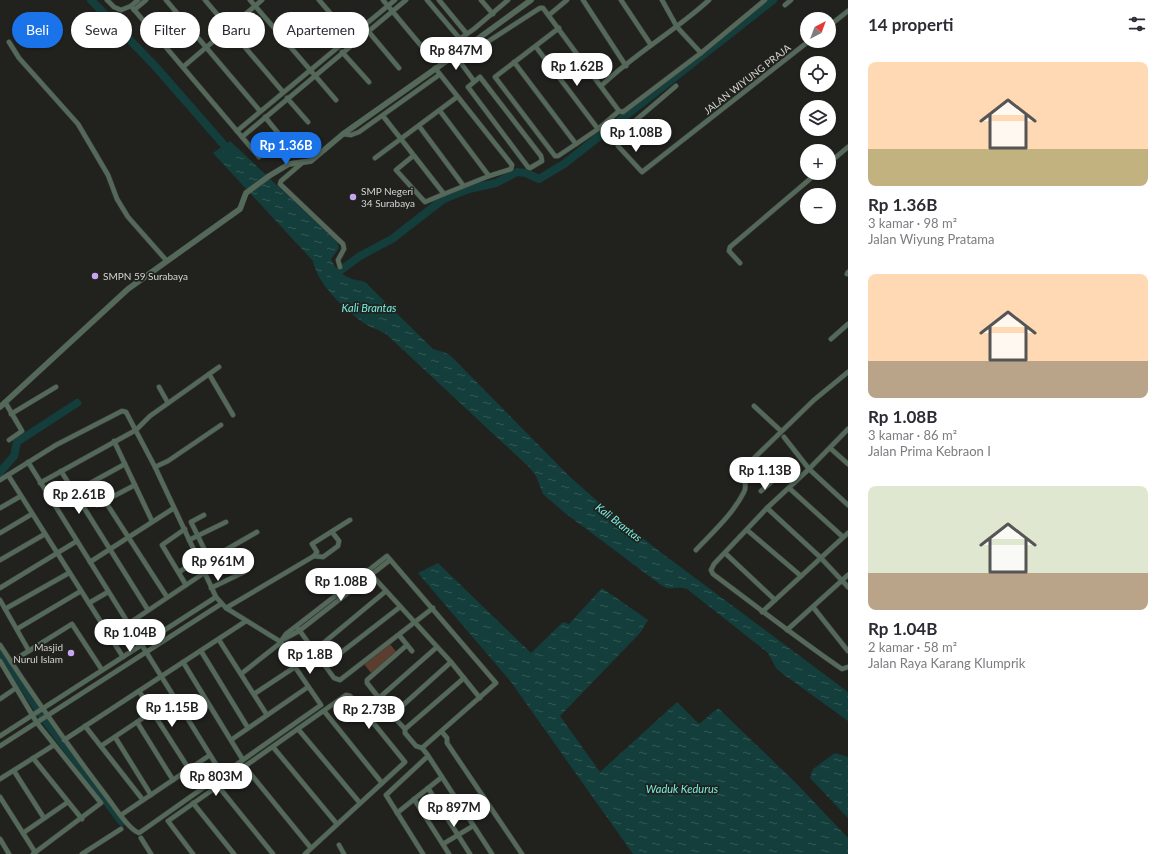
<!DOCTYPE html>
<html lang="id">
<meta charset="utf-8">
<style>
:root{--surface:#fff;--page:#f2f2f3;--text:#2b2b33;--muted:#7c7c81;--accent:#1a73e8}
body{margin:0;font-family:Lato,sans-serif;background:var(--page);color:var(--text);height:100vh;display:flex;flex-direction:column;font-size:15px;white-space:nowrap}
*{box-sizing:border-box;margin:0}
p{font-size:13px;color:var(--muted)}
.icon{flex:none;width:22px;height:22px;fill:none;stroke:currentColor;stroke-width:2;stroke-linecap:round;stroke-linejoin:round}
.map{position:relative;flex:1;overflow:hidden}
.side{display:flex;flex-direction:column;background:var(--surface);width:320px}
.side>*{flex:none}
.guide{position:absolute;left:12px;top:12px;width:380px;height:36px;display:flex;gap:8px}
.needle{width:26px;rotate:41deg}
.fabs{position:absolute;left:800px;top:12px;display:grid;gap:8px}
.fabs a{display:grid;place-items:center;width:36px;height:36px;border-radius:50%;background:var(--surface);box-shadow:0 1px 3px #0004;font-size:20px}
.price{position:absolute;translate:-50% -34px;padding:0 9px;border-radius:14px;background:#fff;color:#222;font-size:13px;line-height:26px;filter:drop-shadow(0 1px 2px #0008)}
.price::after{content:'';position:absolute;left:50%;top:24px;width:12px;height:9px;margin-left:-6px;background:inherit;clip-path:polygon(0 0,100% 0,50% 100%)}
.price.current{background:var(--accent);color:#fff}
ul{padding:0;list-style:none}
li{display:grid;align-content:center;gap:8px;height:212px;padding:0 20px}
li span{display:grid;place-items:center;height:124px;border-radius:8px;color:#555}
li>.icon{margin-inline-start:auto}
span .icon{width:72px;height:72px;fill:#fffc;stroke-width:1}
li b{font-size:17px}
h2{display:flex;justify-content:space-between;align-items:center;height:48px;padding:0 20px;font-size:17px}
.pill{padding:0 14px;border-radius:18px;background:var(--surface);box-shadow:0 1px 3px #0004;font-size:14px;line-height:36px}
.pill.current{background:var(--accent);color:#fff}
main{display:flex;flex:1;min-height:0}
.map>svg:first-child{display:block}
</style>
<main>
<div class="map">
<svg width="848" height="854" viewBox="0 0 848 854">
<defs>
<pattern id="water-ripples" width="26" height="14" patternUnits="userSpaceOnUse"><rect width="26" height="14" fill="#133e3b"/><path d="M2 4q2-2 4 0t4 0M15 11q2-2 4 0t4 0" fill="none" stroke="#345956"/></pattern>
</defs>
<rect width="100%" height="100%" fill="#21221e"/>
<path fill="#5b3e2e" d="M 390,644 L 397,653 L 371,673 L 364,664 Z"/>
<g fill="url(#water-ripples)">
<path d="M 230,141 L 337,242 L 339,248 L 331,259 C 334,267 342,275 350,278 C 355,281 360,279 366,283 L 433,349 L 446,353 L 452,357 L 570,477 L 611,513 L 659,551 L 848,692 L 848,721 L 783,674 L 776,668 L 768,653 L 687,589 C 676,585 672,592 661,585 L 565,513 L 543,494 L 536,476 L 530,468 L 386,334 C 378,329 368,327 361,321 C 343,308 317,283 313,261 L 213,153 Z"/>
<path d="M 438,563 L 531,653 L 563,622 L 569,624 L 602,588 L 648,620 L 640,633 L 560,716 L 600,772 L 677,702 L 699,724 L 718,708 L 797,784 L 848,838 L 848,854 L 633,854 L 511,682 L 418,573 Z"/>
<path d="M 835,753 L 848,757 L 848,818 L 810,778 L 813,769 Z"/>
</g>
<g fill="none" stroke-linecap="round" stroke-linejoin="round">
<g stroke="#133e3b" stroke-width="8">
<path d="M 91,0 L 155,66 L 231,153"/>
<path d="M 334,275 L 360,256 L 392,239 L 441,201 L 451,196 L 469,189 L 496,183 L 517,172 L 526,173 L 539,179 L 564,164 L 773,0"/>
<path d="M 0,472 L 14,456 L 17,442 L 77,403"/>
<path d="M 0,650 L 45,720 L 122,822"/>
</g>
<defs>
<g id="minor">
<path d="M 107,0 L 114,7 L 121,10 L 131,6 L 138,0"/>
<path d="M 166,0 L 260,111"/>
<path d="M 205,0 L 283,92"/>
<path d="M 250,0 L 336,100"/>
<path d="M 319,0 L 350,36"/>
<path d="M 383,0 L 428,54 L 435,56 L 474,29 L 508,0"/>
<path d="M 427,0 L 460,39"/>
<path d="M 439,0 L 467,34"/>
<path d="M 481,0 L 493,14"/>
<path d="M 583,0 L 626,66"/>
<path d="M 621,0 L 651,45"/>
<path d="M 662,0 L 677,27 L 701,53"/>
<path d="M 785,5 L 791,0"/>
<path d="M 131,6 L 259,157"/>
<path d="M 134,10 L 146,0"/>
<path d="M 549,15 L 567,0"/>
<path d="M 829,26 L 848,11"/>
<path d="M 368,31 L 399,68"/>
<path d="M 9,42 L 19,58 L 78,124 L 108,175 L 117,199 L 128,217 L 166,260"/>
<path d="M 472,43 L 478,48 L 540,8 L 543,8 L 619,111 L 623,112 L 701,53 L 765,0"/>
<path d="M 536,47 L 598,129 L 619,111"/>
<path d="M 342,52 L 369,82"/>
<path d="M 455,55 L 474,81"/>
<path d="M 514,62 L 576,144 L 558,156 L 555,156 L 495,77 L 559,28"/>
<path d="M 183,67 L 262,0"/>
<path d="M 435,68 L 512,165 L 511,169 L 489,176"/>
<path d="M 480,77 L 541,156 L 542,161 L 530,168 L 528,167 L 468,87 Z"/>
<path d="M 601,86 C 634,54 675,31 709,0"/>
<path d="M 676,86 L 622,132 L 616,138 L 618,146 L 642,172 L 809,41"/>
<path d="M 287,98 L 308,122"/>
<path d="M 383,116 L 444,194 L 489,176 L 440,111"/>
<path d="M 265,117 L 283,139"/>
<path d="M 419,126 L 463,185"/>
<path d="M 237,131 L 395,0"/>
<path d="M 343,134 L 351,135 L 359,132 L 439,75"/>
<path d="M 242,137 L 406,0"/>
<path d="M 576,144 L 598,129"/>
<path d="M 413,156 L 396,170 L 425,202 L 444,194"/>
<path d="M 375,158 L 457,97"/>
<path d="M 302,163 L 281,181 L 280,184 L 343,244 L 344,249 L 338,260 L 340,267"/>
<path d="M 829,163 L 848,147"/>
<path d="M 740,263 L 729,251 L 730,247 L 817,173"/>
<path d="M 847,274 L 848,272"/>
<path d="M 831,339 L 848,324"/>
<path d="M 209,374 L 233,415"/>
<path d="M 159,387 L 168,403"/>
<path d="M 5,402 L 22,431 L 9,440"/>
<path d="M 754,406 L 781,431"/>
<path d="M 11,414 L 56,387"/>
<path d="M 848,429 L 809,469 L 767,508 L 714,564 L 711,570 L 713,574 C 756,606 798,639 842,669 L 848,667"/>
<path d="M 784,437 L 809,469 L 848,505"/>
<path d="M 114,441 L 152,521"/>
<path d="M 830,448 L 848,464"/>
<path d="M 751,461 L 769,484 L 786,469"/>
<path d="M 28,462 L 222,774"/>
<path d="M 155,467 L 168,461 L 221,425"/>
<path d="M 61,471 L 148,610"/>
<path d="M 8,475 L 123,657"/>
<path d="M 0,480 L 56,445 L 122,411 L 126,412 L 155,467 L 216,597 L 226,608 L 281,642 L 295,667 L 321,705 L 139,833 C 128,829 114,806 107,797 C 69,747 34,697 0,645"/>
<path d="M 40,483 L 136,430 L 150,416 L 219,367"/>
<path d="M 789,488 L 843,537"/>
<path d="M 761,491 L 769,484"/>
<path d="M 74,492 L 125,464"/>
<path d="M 105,501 L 167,597"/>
<path d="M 97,505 L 135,485"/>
<path d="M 0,508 L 21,496"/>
<path d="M 767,508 L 820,557 L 848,587"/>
<path d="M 204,515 L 191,522 L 215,571"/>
<path d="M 185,529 L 162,545 L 186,585"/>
<path d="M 747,530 L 801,576"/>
<path d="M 0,533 L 32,514"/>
<path d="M 189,540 L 226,522"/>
<path d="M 696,550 C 713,532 733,514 744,492 C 749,482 738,478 751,461 L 814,400 L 848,372"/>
<path d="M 725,553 L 775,600"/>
<path d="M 314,556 L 323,557 L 338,546 L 339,541 L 332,532"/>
<path d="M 210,559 L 257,532"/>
<path d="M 0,560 L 45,534"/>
<path d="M 90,562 L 174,508"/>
<path d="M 368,571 L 451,662 L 480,698"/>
<path d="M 179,572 L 198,560"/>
<path d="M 0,588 L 77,541"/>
<path d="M 211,588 L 244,572"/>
<path d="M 0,600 L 29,651"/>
<path d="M 89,603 L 108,592"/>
<path d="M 813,607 L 848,651"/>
<path d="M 226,608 L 314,556 L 317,552 L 312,544 L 350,520"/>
<path d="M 5,609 L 69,573"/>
<path d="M 762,612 L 848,533"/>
<path d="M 128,624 L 204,573"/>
<path d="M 297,627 L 334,678 L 340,680 L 433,608"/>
<path d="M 17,629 L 81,591"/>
<path d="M 787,630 L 848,575"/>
<path d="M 399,635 L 412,651"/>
<path d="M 284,639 L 299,631 L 390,560"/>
<path d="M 219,640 L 267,715"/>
<path d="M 407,645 L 367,680 L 367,683 L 379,698 L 437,647"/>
<path d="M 315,650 L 386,591"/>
<path d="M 201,651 L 248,728"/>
<path d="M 0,661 L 37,723 L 101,803 L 33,854"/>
<path d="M 11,662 L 72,624 L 102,670"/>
<path d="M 183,662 L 243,760"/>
<path d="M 325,665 L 400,607"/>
<path d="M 241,674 L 279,644 L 286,634 L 387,556 L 496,683 L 422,748"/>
<path d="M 139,691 L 189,769"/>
<path d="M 254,694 L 295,667"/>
<path d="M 379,698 L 378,700 L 405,729"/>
<path d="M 0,699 L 16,688"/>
<path d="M 324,711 L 382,783"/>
<path d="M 392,715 L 451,662"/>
<path d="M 137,722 L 173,780"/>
<path d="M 85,726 L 143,800"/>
<path d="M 298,729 L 360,803"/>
<path d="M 405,729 L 405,733 L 416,746 L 422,748 L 427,754 L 492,854"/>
<path d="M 405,729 L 464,678"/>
<path d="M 442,732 L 447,738 L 447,743 L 522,854"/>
<path d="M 0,736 L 216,597"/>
<path d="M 115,737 L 151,795"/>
<path d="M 64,740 L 246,621"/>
<path d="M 231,740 L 308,687"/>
<path d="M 0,746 L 221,604"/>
<path d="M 101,746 L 152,712"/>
<path d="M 273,747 L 337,824"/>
<path d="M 33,758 L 82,819"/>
<path d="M 245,767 L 311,848"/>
<path d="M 14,771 L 44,818"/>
<path d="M 231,776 L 346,695 L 350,696 L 358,704 L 405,762 L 305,854"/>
<path d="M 0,779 L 54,745"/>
<path d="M 428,788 L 470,854"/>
<path d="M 0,797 L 35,852"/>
<path d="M 414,799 L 449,854"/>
<path d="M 193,803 L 234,854"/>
<path d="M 397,813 L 442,777"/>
<path d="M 121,815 L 210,755"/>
<path d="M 23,833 L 68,802"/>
<path d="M 141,838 L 151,854"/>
<path d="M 0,839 L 9,854"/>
<path d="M 443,844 L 473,826"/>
<path d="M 339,845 L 344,854"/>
<path d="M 82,854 L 121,829"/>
<path d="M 193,854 L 168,821 L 218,786 L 273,854"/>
<path d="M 423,854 L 386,795 L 428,756"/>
</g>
<path id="tertiary" d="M 0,407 L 128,289 L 240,209 L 246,193 L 269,176 L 289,164 L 311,161 L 343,134 L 479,38 L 531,0"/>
</defs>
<use href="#minor" stroke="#3d3e3b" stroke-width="5.5"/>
<use href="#tertiary" stroke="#3d3e3b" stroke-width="6"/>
<use href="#minor" stroke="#54695a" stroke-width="4.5"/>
<use href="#tertiary" stroke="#54695a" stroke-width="5.5"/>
</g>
<g fill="#c7a6f0" stroke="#21221e" stroke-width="1.5">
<circle cx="353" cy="197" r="4"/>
<circle cx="95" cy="276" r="4"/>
<circle cx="71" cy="653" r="4"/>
</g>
<g text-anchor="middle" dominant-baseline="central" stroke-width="3.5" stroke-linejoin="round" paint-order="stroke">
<g font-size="10" fill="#d3d4d1" stroke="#21221e">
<text transform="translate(747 79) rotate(-38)">JALAN WIYUNG PRAJA</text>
</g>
<g font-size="10" fill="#d3d4d1" stroke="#21221e" text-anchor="start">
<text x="361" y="191">SMP Negeri<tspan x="361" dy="12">34 Surabaya</tspan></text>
<text x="103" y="276">SMPN 59 Surabaya</text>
<text x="63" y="647" text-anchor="end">Masjid<tspan x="63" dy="12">Nurul Islam</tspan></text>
</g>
<g font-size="11" font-style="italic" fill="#76ede2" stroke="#21221e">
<text x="369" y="307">Kali Brantas</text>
<text transform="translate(619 522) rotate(38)">Kali Brantas</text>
<text x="682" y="788">Waduk Kedurus</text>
</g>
</g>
</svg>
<div class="fabs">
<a><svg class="needle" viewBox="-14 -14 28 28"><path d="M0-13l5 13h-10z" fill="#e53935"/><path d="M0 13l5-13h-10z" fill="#7c7c81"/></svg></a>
<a><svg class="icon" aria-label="locate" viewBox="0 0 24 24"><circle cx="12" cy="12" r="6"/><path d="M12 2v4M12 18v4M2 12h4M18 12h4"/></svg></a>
<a><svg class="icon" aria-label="layers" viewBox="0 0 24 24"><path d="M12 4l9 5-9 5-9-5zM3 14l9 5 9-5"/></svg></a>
<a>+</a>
<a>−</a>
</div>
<b class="price" style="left:456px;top:71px">Rp 847M</b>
<b class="price" style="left:577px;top:87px">Rp 1.62B</b>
<b class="price" style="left:636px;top:153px">Rp 1.08B</b>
<b class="price current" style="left:286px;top:166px">Rp 1.36B</b>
<b class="price" style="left:765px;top:491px">Rp 1.13B</b>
<b class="price" style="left:79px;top:515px">Rp 2.61B</b>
<b class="price" style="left:218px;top:582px">Rp 961M</b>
<b class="price" style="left:341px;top:602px">Rp 1.08B</b>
<b class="price" style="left:130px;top:653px">Rp 1.04B</b>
<b class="price" style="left:310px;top:675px">Rp 1.8B</b>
<b class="price" style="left:172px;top:728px">Rp 1.15B</b>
<b class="price" style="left:369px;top:730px">Rp 2.73B</b>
<b class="price" style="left:216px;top:797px">Rp 803M</b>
<b class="price" style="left:454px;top:828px">Rp 897M</b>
<div class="guide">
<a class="pill current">Beli</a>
<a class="pill">Sewa</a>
<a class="pill">Filter</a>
<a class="pill">Baru</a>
<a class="pill">Apartemen</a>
</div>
</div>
<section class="side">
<h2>14 properti<svg class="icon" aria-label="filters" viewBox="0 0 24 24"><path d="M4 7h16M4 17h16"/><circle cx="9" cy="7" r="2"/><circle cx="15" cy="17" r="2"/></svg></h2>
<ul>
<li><span style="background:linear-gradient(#ffd9b3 70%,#c2b280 0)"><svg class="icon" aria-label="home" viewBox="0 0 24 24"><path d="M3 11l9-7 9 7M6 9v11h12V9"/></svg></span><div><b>Rp 1.36B</b><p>3 kamar · 98 m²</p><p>Jalan Wiyung Pratama</p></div></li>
<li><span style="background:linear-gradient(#ffd9b3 70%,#b9a48a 0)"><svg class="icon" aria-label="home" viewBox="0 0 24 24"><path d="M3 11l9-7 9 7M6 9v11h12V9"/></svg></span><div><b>Rp 1.08B</b><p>3 kamar · 86 m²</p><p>Jalan Prima Kebraon I</p></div></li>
<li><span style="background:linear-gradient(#dfe7d0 70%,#b9a48a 0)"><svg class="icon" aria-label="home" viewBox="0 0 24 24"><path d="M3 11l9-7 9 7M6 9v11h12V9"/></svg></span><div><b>Rp 1.04B</b><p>2 kamar · 58 m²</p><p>Jalan Raya Karang Klumprik</p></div></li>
</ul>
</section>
</main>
